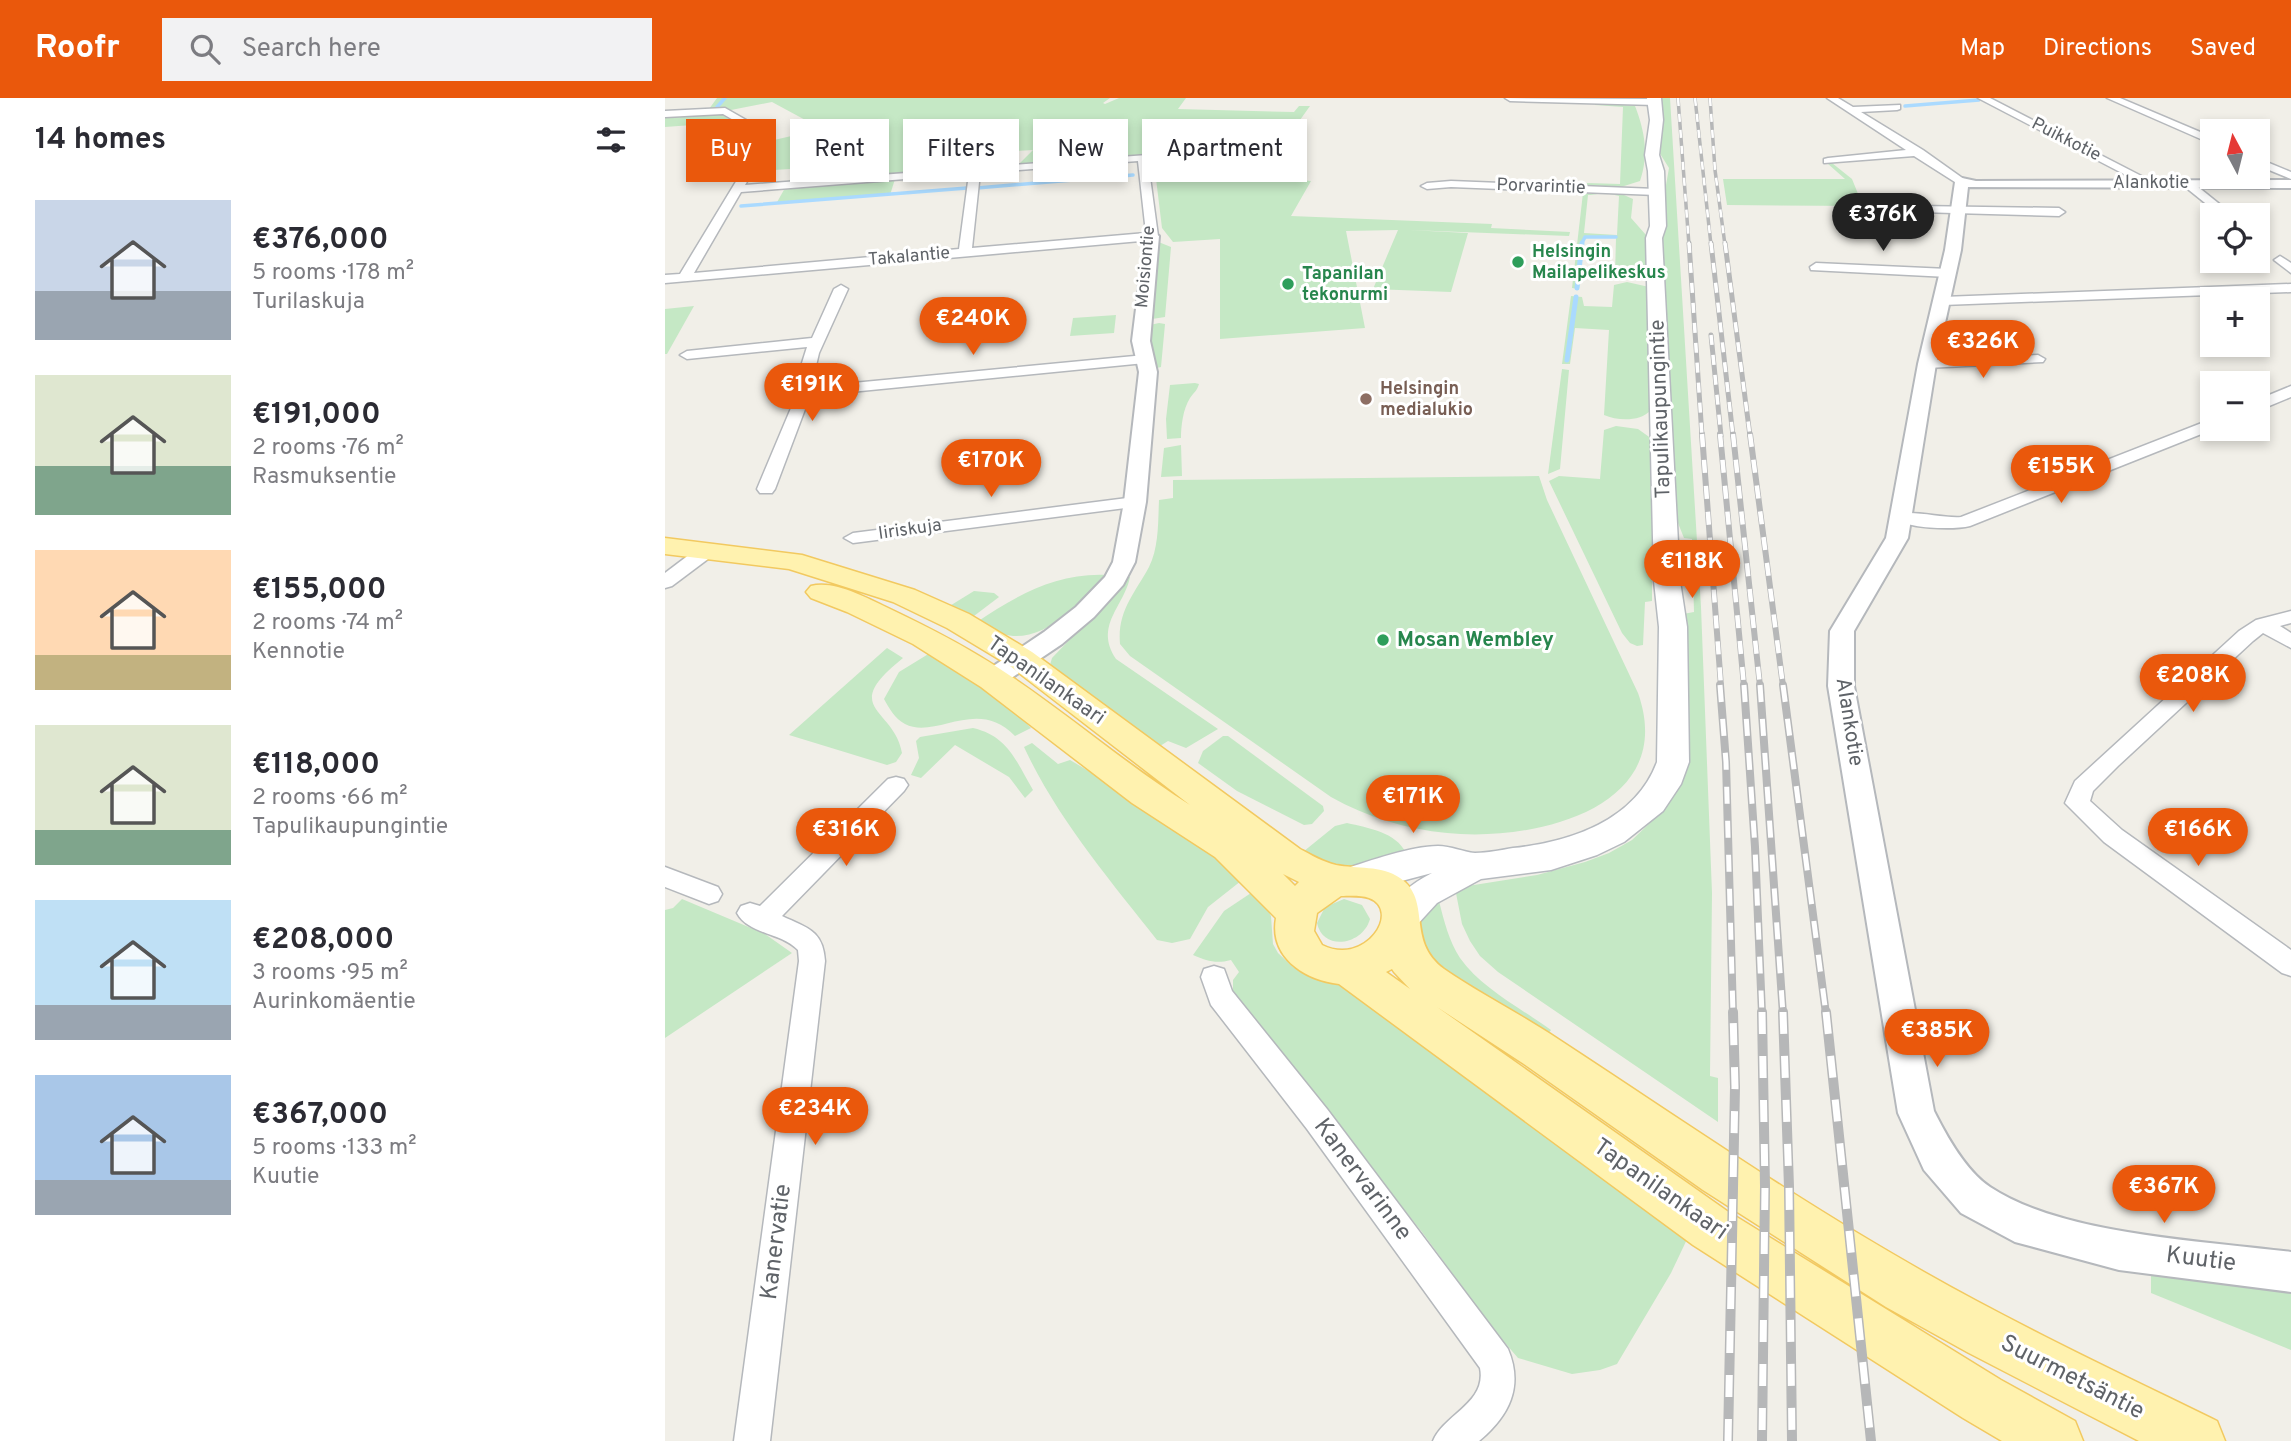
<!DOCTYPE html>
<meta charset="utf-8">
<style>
:root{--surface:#fff;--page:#f2f2f3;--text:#2b2b33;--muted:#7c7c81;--accent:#ea580c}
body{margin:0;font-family:Overpass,sans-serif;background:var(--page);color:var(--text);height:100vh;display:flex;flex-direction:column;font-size:26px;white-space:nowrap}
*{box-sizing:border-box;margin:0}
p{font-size:23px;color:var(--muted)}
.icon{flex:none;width:38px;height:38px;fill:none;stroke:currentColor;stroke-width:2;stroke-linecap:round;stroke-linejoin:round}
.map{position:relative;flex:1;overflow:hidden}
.panel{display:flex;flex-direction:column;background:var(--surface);width:665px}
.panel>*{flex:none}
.banner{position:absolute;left:21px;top:21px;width:665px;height:63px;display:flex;gap:14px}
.needle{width:46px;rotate:353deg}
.fabs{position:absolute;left:1535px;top:21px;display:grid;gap:14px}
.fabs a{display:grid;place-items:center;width:70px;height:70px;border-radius:0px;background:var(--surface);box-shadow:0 4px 10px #0003;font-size:35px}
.price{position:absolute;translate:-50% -60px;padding:0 16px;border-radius:24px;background:var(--accent);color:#fff;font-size:23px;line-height:46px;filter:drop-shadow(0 2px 4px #0008)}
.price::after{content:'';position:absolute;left:50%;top:42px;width:21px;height:16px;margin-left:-10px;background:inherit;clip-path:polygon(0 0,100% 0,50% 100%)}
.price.current{background:#222;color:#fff}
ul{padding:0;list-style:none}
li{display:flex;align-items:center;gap:21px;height:175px;padding:0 35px}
li span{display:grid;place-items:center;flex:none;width:196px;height:140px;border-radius:0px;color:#555}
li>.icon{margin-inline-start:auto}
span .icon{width:84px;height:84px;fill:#fffc;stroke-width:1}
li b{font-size:30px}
h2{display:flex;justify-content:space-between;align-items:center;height:84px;padding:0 35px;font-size:30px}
.chip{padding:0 24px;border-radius:0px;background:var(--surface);box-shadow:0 4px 10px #0003;font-size:24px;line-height:63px}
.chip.current{background:var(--accent);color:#fff}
header{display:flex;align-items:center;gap:42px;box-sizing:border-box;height:98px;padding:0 35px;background:var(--accent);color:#fff}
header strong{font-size:33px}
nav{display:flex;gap:38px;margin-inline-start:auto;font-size:24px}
.search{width:490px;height:63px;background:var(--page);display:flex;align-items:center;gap:18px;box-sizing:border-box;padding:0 24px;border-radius:0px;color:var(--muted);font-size:26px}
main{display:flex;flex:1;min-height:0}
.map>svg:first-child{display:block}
</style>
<header>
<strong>Roofr</strong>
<div class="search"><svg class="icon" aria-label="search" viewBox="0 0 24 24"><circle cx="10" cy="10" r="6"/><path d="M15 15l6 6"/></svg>Search here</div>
<nav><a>Map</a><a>Directions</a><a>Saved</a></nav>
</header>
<main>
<section class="panel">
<h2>14 homes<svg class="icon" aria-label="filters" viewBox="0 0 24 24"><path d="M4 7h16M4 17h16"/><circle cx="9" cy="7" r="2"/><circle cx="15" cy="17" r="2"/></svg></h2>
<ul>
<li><span style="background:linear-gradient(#c9d6e8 65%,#9aa5b1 0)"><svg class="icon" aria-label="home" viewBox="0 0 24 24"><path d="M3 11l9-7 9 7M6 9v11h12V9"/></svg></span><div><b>€376,000</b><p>5 rooms · 178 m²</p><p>Turilaskuja</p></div></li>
<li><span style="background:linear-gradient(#dfe7d0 65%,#7fa58c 0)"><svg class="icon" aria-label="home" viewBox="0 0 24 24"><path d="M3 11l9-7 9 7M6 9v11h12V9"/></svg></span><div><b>€191,000</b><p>2 rooms · 76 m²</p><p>Rasmuksentie</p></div></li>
<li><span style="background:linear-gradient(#ffd9b3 75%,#c2b280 0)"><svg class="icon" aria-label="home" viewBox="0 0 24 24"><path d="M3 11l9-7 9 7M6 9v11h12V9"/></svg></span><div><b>€155,000</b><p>2 rooms · 74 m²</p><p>Kennotie</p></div></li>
<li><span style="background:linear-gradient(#dfe7d0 75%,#7fa58c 0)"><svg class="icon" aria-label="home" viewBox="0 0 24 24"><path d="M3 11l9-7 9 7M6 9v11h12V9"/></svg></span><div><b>€118,000</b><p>2 rooms · 66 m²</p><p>Tapulikaupungintie</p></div></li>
<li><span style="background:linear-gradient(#bfe0f5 75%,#9aa5b1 0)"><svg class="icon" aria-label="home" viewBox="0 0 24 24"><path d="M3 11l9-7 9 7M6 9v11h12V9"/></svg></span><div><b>€208,000</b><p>3 rooms · 95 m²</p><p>Aurinkomäentie</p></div></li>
<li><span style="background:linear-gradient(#a9c7e8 75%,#9aa5b1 0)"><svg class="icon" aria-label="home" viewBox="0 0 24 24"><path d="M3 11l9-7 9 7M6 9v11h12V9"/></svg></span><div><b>€367,000</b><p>5 rooms · 133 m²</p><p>Kuutie</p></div></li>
</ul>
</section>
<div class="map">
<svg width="1626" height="1343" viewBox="0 0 1626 1343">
<rect width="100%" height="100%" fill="#f1efe8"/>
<g fill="#c5e8c5">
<path d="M 52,0 L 445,0 L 438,5 L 440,6 L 454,0 L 521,0 L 513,11 L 629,14 L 634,8 L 645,8 L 595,78 L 646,83 L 626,118 L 827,126 L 826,130 L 905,134 L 904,138 L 744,132 L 803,135 L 786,194 L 708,191 L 733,132 L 681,133 L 700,230 L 555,241 L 555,141 L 508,144 L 497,130 L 488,56 L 429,61 L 441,46 L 405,48 L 389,64 L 353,67 L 368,52 L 333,54 L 316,70 L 206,79 L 222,63 L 178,66 L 153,83 L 119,86 L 141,70 L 91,73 L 109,42 L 157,31 L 107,4 L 66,12 L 44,11 Z"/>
<path d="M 992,0 L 1005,0 L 1036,509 L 1047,795 L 1045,978 L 1053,980 L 1053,1024 L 833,874 L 815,858 L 805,843 L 797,826 L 790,790 L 872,777 L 920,764 L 944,755 L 967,742 L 990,720 L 1006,699 L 1018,516 L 1029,514 L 1027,441 L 1019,440 L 1011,420 L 1008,383 L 996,91 L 1001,87 L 1004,70 L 994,54 Z"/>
<path d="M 930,5 L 970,8 C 980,34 984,57 975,83 L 956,89 L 922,87 L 922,85 L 955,86 L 958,9 L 930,7 Z"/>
<path d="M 52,14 L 69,24 L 0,29 L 0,18 Z"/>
<path d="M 1162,65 L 1167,65 L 1187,81 L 1198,108 L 1062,107 L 1058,81 L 1180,81 Z"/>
<path d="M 230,81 L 225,97 L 111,106 L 120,90 Z"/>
<path d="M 918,95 L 933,97 L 923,97 L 919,135 L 952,137 L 954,98 L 945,96 L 959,97 L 968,101 L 966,120 L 981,137 L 984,177 L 950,177 L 951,140 L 922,140 L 919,142 L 914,191 L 907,190 Z"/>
<path d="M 491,143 L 506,149 L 500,219 L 487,221 Z"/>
<path d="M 962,184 L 984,189 L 986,312 C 975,324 953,323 939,317 L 944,232 L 910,230 L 905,266 L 897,266 L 906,198 L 917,199 L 919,208 L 947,209 L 949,187 Z"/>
<path d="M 29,208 L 2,256 L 0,256 L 0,211 Z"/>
<path d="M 451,217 L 449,235 L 405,238 L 408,220 Z"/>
<path d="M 494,225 L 500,226 L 496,269 L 488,271 L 483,241 L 485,227 Z"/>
<path d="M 897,271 L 904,272 L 895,371 L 883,376 Z"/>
<path d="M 530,285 L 534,286 C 532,293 529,294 525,300 C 518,311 516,328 516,340 L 502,341 L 501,321 L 505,287 Z"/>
<path d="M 951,328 L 973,331 L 987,341 L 987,503 L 980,504 L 978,547 L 972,548 L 965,545 L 957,535 L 884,383 L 894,378 L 935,381 L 939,332 Z"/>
<path d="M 516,347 L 517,378 L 496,379 L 499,350 Z"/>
<path d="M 874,378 L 882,402 L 973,595 C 1014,711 868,744 782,735 C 741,731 702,719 666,699 L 465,558 L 455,546 C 452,513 470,495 484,469 C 494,449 493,424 494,402 L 508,400 L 508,382 Z"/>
<path d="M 441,477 C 419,502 385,540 348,538 C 335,537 323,530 312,524 C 352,497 391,475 441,477 Z"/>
<path d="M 461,478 L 465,479 C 459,509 429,527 451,561 L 553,631 L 521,650 L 503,643 L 495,648 L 385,567 L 387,560 L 437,508 Z"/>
<path d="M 309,493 L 329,495 L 334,499 L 305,521 L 283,509 Z"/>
<path d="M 222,550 L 238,560 C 173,612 229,609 237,655 L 231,664 L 222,667 L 124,637 Z"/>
<path d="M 265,555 L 346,609 L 366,630 L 350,638 C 312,598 271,642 240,626 C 230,621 224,610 219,601 L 234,574 Z"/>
<path d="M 308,630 C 343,638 351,663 368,692 L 360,700 L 344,679 L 290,647 L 256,680 L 246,677 L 254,660 L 251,643 L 255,639 Z"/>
<path d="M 558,638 L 563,638 L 658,708 L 659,713 L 647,726 L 639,727 L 572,693 L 533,665 L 538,653 Z"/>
<path d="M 367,645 L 393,666 L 405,662 L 508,723 L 581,779 L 543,809 L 525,841 L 507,845 L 492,842 C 444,781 392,720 359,649 Z"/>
<path d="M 682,725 C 703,730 731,734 741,755 L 682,771 L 633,758 L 670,728 Z"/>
<path d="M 592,791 L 606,818 L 608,846 L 613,855 L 628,869 L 641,877 L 678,886 L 901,1054 L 1025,1135 L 1006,1175 L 952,1266 L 935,1272 L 907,1276 L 853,1260 L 829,1232 L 757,1134 L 568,900 L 568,882 L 574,874 L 566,862 C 551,866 542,863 528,857 L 559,813 Z"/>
<path d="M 17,801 L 100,836 L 127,855 L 0,940 L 0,812 L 8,810 Z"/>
<path d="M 679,801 L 697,807 L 705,821 C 698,847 658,854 652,825 L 660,809 Z"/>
<path d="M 774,803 C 779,823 784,843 795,860 C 816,890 857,911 886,932 L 880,941 L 761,866 L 746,824 Z"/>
<path d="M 1486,1175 L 1626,1193 L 1626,1252 L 1486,1195 Z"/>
</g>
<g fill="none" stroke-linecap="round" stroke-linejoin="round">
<g stroke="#aadaff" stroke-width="3.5">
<path d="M 1240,8 L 1314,2"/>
<path d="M 52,9 L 60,0"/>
<path d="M 312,90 L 468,77"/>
<path d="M 76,108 L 302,90"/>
<path d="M 916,147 L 920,139 L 951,139"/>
</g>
<g stroke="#aadaff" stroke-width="5">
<path d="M 912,190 L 917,145"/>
<path d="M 902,262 L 911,199"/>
</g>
<defs>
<g id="minor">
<path d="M 840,0 L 990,1 L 995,4 L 990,7 L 845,3 Z"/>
<path d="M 1162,0 L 1173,0 L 1188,9 L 1235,7 L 1235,11 L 1232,12 L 1196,14 L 1258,52 L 1303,84 L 1293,86 L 1249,58 L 1159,65 L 1159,61 L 1163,60 L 1241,52 Z"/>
<path d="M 1313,0 L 1325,0 L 1490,85 L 1480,87 Z"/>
<path d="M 1442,0 L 1455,0 L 1547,39 L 1547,46 Z"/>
<path d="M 60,10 L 109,38 L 80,87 L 482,57 L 493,138 L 487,142 L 0,185 L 0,177 L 15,176 L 98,39 L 58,16 L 0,19 L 0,13 ZM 473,63 L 481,135 L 307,150 L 315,75 ZM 304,76 L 294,151 L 29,175 L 76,94 Z"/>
<path d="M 1592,60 L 1626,74 L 1626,81 L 1592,67 Z"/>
<path d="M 786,83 L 991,91 L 997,94 L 991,97 L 786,89 L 762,91 L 756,88 L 762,85 Z"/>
<path d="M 1519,84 L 1527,84 L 1568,117 L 1555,117 L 1519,88 Z"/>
<path d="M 1186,107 L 1394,110 L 1400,114 L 1394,118 L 1182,112 L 1182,108 Z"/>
<path d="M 1615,158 L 1626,165 L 1626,175 L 1609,162 Z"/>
<path d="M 1151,165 L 1283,171 L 1289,175 L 1283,179 L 1146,172 L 1145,169 Z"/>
<path d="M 1626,186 L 1626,194 L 1278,207 L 1271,203 L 1278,199 Z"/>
<path d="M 176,187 L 183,191 L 154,255 L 146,289 L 480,257 L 487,261 L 480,265 L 145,298 L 110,391 L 107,395 L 95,395 L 92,391 L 129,303 L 132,281 L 142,249 L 22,261 L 15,257 L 22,253 L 147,240 L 169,191 Z"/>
<path d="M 1373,257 L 1380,261 L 1378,264 L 1262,270 L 1255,266 L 1262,262 Z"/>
<path d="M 1626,288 L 1626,299 L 1592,313 L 1592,302 Z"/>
<path d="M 1547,321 L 1549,331 L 1305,428 C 1289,432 1239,431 1228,419 C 1238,409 1279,421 1296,419 Z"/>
<path d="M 470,399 L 476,400 L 479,404 L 476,408 L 188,445 L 179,440 L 188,435 Z"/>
<path d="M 40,448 L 49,454 L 47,458 L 7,488 L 0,490 L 0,475 L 33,450 Z"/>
<path d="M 1626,513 L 1626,525 L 1615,528 L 1626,535 L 1626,550 L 1598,535 L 1588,543 L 1453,668 L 1428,693 L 1425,703 L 1457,732 L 1626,852 L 1626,878 L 1617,875 L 1439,744 L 1400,705 L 1410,683 L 1574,533 L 1591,522 Z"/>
<path d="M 231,679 L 239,681 L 243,687 L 239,693 L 117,818 C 142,830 158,832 160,863 L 105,1343 L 69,1343 L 134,863 L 133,852 C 117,835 83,836 72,815 L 76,808 L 85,805 L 95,808 L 223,681 Z"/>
<path d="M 0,769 L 53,789 L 57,796 L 53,803 L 44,806 L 0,789 Z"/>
<path d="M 549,868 L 559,871 L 567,893 L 662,1011 L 843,1251 C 859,1289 844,1318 814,1343 L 768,1343 C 779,1316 822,1305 815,1270 L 642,1031 L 546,907 L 536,879 L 539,871 Z"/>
</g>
<g id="tertiary">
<path d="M 1297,80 L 1311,83 L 1626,82 L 1626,90 L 1303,89 L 1296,152 L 1271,266 L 1243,440 L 1189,533 L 1189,588 L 1269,1013 C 1282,1039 1301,1073 1325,1089 C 1397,1137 1540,1143 1626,1154 L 1626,1194 L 1454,1172 L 1350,1144 L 1296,1115 L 1259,1072 L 1233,1015 L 1163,588 L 1165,533 L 1221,440 L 1253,266 L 1280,152 L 1290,84 Z"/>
<path d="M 487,134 L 494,138 L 485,243 L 492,274 L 481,404 L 470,464 L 458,487 L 429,519 L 397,546 L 336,587 L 327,590 L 318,587 L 314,581 L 318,575 L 379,534 L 411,509 L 440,479 L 448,464 L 459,404 L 474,274 L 467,243 L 480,138 Z"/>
</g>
<path id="secondary" d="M 982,0 L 996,0 L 998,22 L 994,57 L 999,73 L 1001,128 L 997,140 L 1015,483 L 1022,529 L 1024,664 L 1016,686 L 998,713 L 959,744 L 932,757 L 886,772 L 816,781 L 772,805 L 750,829 L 737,833 L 724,829 L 719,819 C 730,799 747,785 767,775 L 691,795 L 679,791 L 674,781 L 679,771 C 705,763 746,748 773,748 C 786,748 798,754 810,755 C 822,755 836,752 848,750 C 905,744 970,723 992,664 L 994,529 L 989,483 L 981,140 L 985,128 L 983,73 L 980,57 L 985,22 Z"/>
<path id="primary" d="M 0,440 L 137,457 L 250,492 L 304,516 L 367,554 L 635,751 C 646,757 658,764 671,767 C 692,771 716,767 735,780 C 768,803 740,842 779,871 C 815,896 856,916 893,941 C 1014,1020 1133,1103 1259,1174 C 1354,1228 1454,1275 1552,1323 L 1560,1343 L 1474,1343 L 1302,1254 L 1221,1209 L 1038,1092 L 859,966 L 772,909 L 1062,1113 L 1336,1282 L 1410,1323 L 1418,1343 L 1337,1343 L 1298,1320 L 1028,1147 L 674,886 C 639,882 604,859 611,820 L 550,759 L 467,705 L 316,589 L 248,546 L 182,514 L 146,500 L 141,494 L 146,488 C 169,482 200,499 221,509 C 261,528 301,548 338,573 C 402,615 460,666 525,707 L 345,568 L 282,530 L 228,504 L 124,471 L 0,456 ZM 618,776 L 634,784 L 630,788 ZM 676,798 C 684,798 696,797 704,800 C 737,812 701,869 657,847 L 649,833 L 652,815 ZM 727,871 L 729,874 L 745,891 L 721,874 Z"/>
</defs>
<use href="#minor" stroke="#b5b8bc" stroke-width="3"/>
<use href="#tertiary" stroke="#b5b8bc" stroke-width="4"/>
<use href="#secondary" stroke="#b6babf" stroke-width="3"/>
<use href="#primary" stroke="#f2c960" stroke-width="3"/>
<use href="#minor" fill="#fff" fill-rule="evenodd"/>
<use href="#tertiary" fill="#fff" fill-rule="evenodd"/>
<use href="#secondary" fill="#fff" fill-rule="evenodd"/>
<use href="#primary" fill="#fff2af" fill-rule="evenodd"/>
<defs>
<g id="rail-far4">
<path d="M 1013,0 L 1024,147"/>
<path d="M 1030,0 L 1046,147"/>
<path d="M 1045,0 L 1050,72 L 1060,147"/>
</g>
<g id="rail-far3">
<path d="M 1024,145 L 1037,338"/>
<path d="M 1046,145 L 1068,338"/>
<path d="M 1060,145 L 1085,338"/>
<path d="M 1046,237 L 1056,338"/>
</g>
<g id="rail-far2">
<path d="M 1037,336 L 1056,588"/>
<path d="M 1055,336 L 1079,588"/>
<path d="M 1068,336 L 1095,588"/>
<path d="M 1085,336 L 1118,588"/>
</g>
<g id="rail-far1">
<path d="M 1055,587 L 1061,664 L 1068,916"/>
<path d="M 1079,587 L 1090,749 L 1097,916"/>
<path d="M 1095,587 L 1118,916"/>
<path d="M 1118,587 L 1161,916"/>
</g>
<g id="rail">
<path d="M 1097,914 L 1100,1088 L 1097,1343"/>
<path d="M 1118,914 L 1124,1089 L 1127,1343"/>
<path d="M 1161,914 L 1206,1343"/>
<path d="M 1063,1343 L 1070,989 L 1068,914"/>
</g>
</defs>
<use href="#rail-far4" stroke="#b6b7b8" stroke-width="3.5"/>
<use href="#rail-far3" stroke="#b6b7b8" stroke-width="5"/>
<use href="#rail-far2" stroke="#b6b7b8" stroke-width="6"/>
<use href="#rail-far1" stroke="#b6b7b8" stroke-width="8"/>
<use href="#rail" stroke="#b6b7b8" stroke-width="10"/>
<use href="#rail-far4" stroke="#fff" stroke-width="2.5" stroke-dasharray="8" stroke-linecap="butt"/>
<use href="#rail-far3" stroke="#fff" stroke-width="3.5" stroke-dasharray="10" stroke-linecap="butt"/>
<use href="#rail-far2" stroke="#fff" stroke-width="4.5" stroke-dasharray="13" stroke-linecap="butt"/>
<use href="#rail-far1" stroke="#fff" stroke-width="5" stroke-dasharray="17" stroke-linecap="butt"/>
<use href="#rail" stroke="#fff" stroke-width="7" stroke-dasharray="22" stroke-linecap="butt"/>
</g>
<g fill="#2e9e5b" stroke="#fff" stroke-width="2.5">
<circle cx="853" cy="164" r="7"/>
<circle cx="623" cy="186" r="7"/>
<circle cx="718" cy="542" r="7"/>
</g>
<circle fill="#8d6e63" stroke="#fff" stroke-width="2.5" cx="701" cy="301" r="7"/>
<g text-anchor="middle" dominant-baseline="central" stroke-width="6" stroke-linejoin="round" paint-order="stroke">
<g font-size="18" fill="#5f6368" stroke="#fff">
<text transform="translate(1401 42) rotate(27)">Puikkotie</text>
<text x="1486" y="85">Alankotie</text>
<text transform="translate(876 89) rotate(2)">Porvarintie</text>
<text transform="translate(244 159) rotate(-5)">Takalantie</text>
<text transform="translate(481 169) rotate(-85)">Moisiontie</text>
<text transform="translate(245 432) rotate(-8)">Iiriskuja</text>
</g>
<g font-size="18" font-weight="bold" fill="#27864d" stroke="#fff" text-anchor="start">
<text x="867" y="154">Helsingin<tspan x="867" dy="21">Mailapelikeskus</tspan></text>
<text x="637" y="176">Tapanilan<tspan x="637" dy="21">tekonurmi</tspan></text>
</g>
<g font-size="18" font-weight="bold" fill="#785e54" stroke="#fff" text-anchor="start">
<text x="715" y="291">Helsingin<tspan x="715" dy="21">medialukio</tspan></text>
</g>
<g font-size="21" fill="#5f6368" stroke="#fff">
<text transform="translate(996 311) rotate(-92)">Tapulikaupungintie</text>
<text transform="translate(381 583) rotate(35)">Tapanilankaari</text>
<text transform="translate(1184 624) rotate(81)">Alankotie</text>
</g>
<g font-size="21" font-weight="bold" fill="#27864d" stroke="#fff" text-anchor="start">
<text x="732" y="542">Mosan Wembley</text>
</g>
<g font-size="24" fill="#5f6368" stroke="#fff">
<text transform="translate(697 1082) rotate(53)">Kanervarinne</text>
<text transform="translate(995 1092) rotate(35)">Tapanilankaari</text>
<text transform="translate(112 1144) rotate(-83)">Kanervatie</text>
<text transform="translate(1536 1162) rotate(7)">Kuutie</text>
<text transform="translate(1407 1280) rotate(27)">Suurmetsäntie</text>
</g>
</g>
</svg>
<div class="fabs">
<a><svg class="needle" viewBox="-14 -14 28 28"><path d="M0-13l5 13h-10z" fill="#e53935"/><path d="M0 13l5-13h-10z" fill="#7c7c81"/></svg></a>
<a><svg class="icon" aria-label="locate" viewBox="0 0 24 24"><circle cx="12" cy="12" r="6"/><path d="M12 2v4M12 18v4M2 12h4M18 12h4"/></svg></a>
<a>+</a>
<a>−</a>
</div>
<b class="price current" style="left:1218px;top:155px">€376K</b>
<b class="price" style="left:308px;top:259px">€240K</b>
<b class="price" style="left:1318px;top:282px">€326K</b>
<b class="price" style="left:147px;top:325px">€191K</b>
<b class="price" style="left:326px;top:401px">€170K</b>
<b class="price" style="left:1396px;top:407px">€155K</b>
<b class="price" style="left:1027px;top:502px">€118K</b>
<b class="price" style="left:1528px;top:616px">€208K</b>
<b class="price" style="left:748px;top:737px">€171K</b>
<b class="price" style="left:181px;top:770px">€316K</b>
<b class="price" style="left:1533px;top:770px">€166K</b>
<b class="price" style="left:1272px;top:971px">€385K</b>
<b class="price" style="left:150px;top:1049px">€234K</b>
<b class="price" style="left:1499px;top:1127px">€367K</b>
<div class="banner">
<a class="chip current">Buy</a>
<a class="chip">Rent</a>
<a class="chip">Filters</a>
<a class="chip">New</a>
<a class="chip">Apartment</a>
</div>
</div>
</main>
